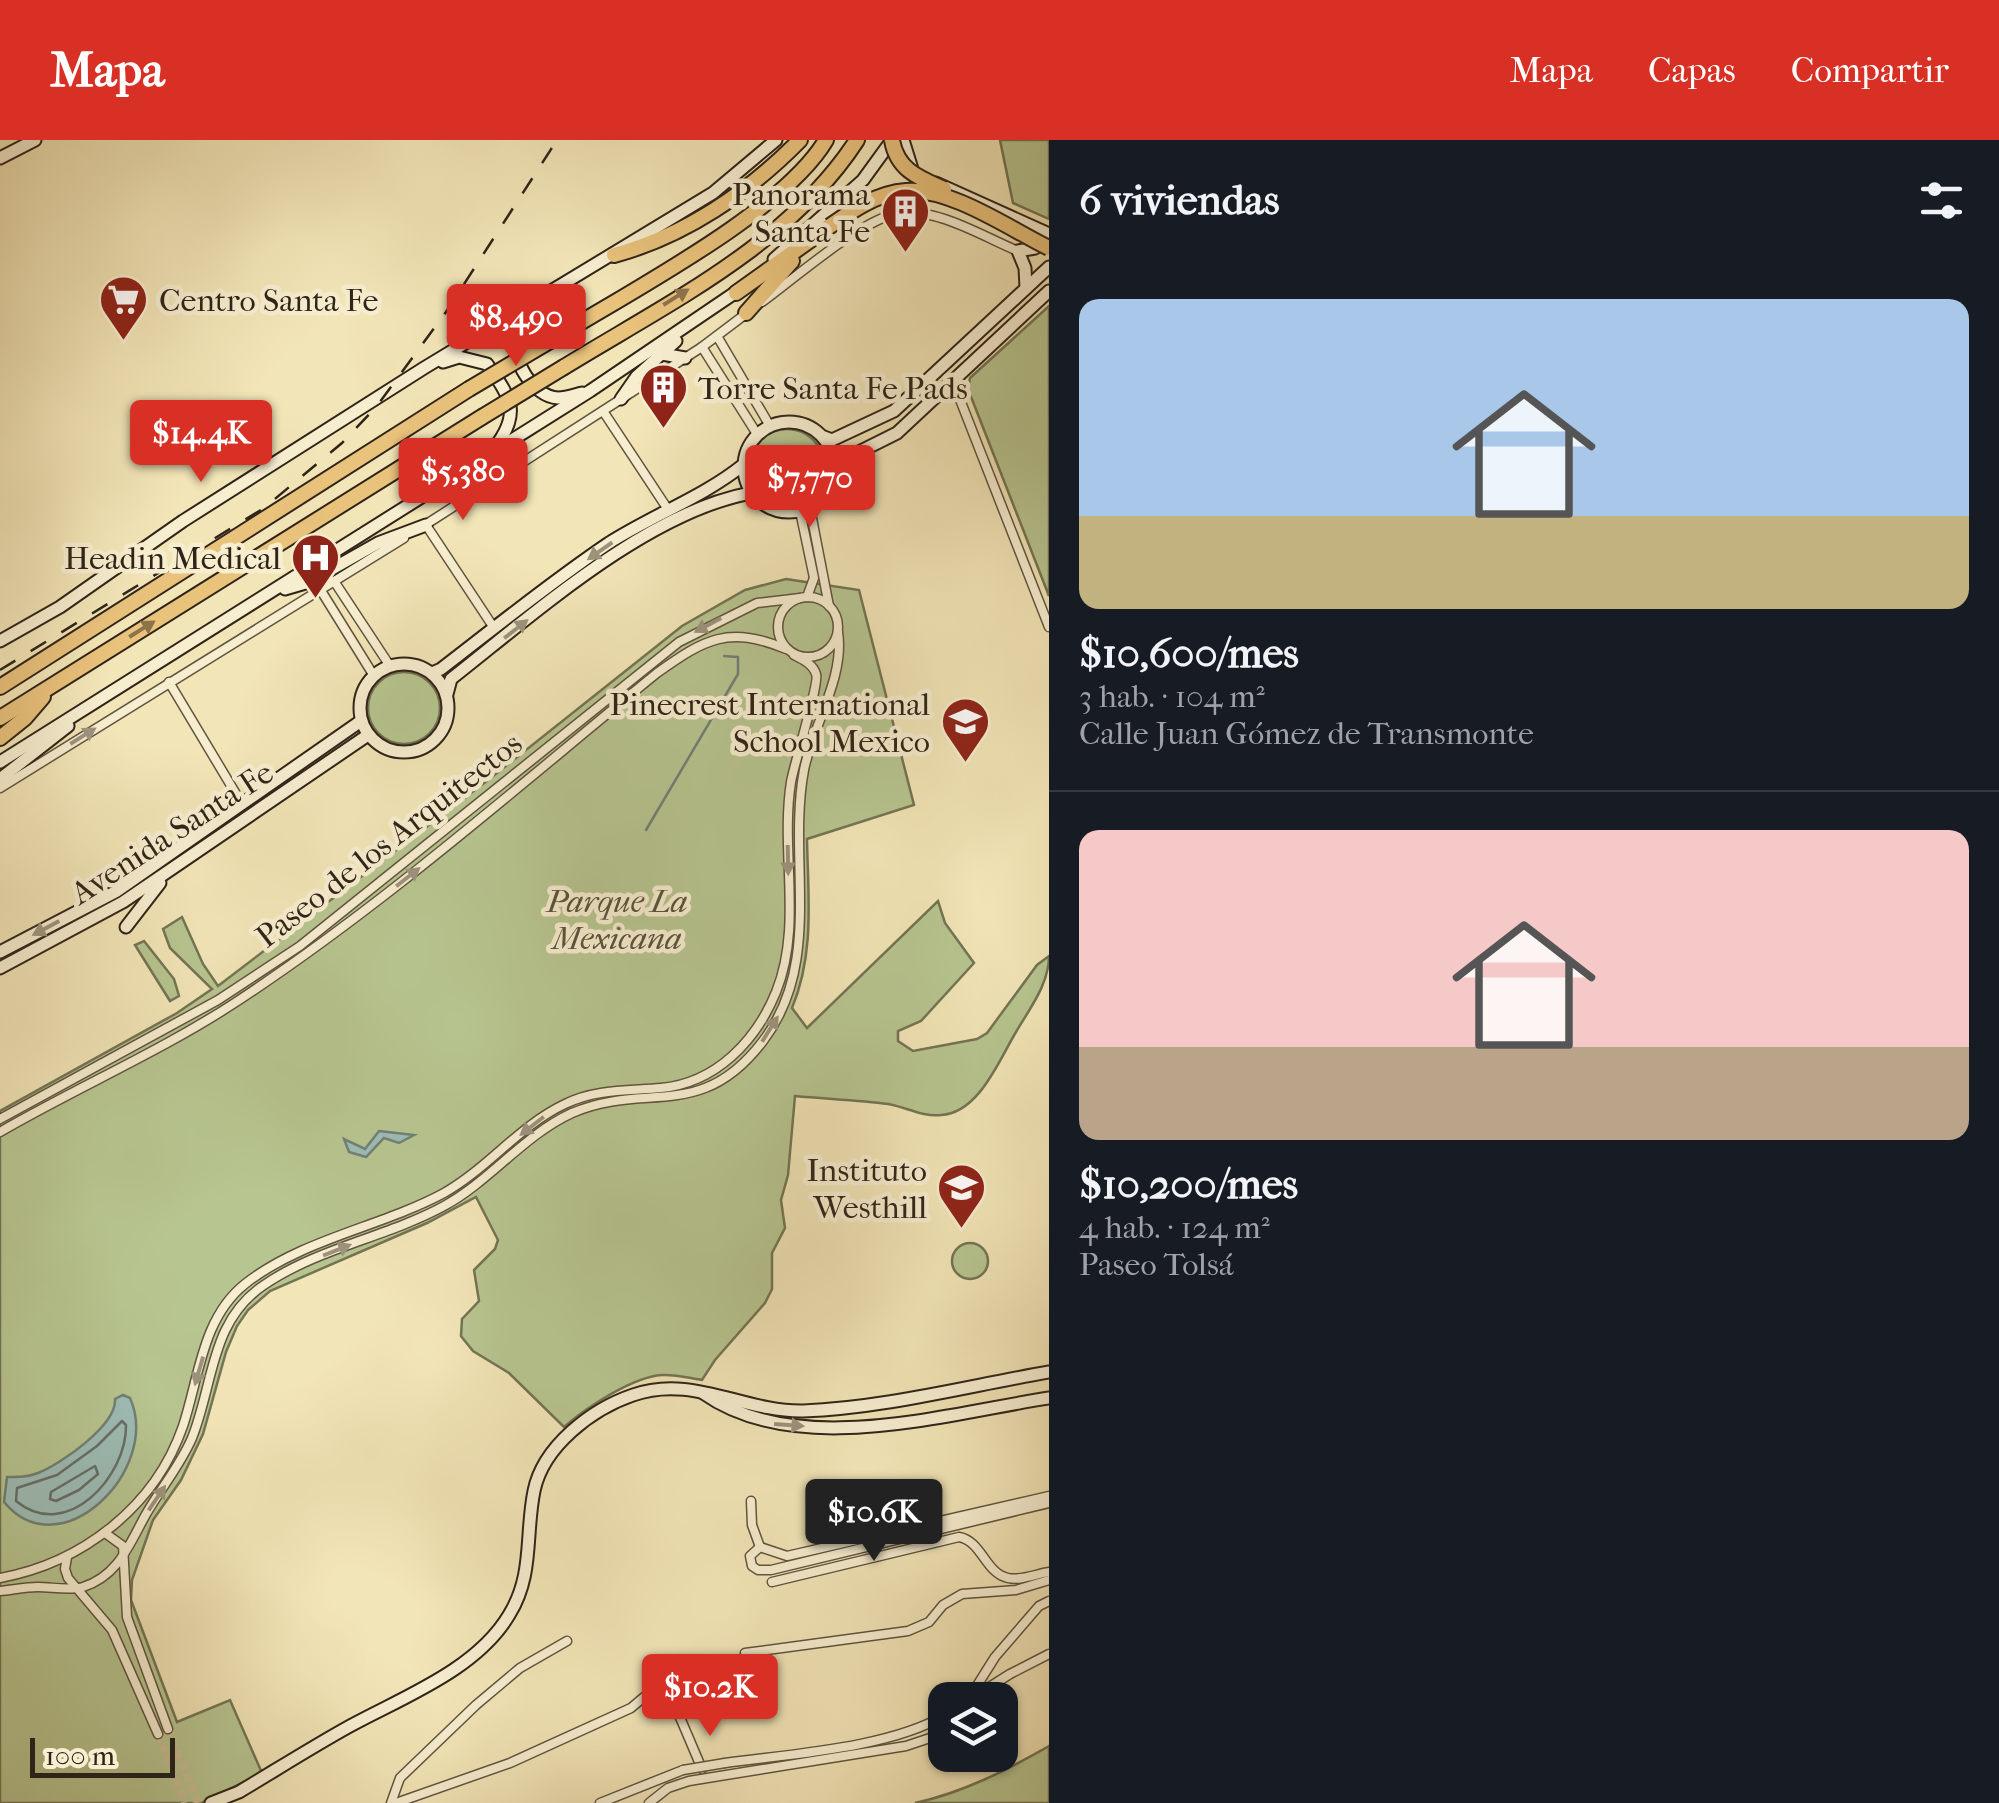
<!DOCTYPE html>
<html lang="es">
<meta charset="utf-8">
<style>
:root{--surface:#171b24;--page:#20242c;--text:#f1f3f6;--muted:#9ea1a6;--line:#363941;--accent:#d93025}
body{margin:0;font-family:"IM FELL French Canon",serif;background:var(--page);color:var(--text);height:100vh;display:flex;flex-direction:column;font-size:38px;white-space:nowrap}
*{box-sizing:border-box;margin:0}
p{font-size:32px;color:var(--muted)}
.icon{flex:none;width:55px;height:55px;fill:none;stroke:currentColor;stroke-width:2;stroke-linecap:round;stroke-linejoin:round}
.map{position:relative;flex:1;overflow:hidden}
.side{display:flex;flex-direction:column;background:var(--surface);width:950px}
.side>*{flex:none}
.fabs{position:absolute;left:928px;top:1542px;display:grid;gap:20px}
.fabs a{display:grid;place-items:center;width:90px;height:90px;border-radius:20px;background:var(--surface);box-shadow:0 2px 8px #0004;font-size:50px}
.scale{position:absolute;left:30px;bottom:25px;width:145px;box-sizing:border-box;padding-left:10px;border:5px solid #2f2418;border-top:0;font-size:28px;line-height:35px;white-space:nowrap;color:#2f2418;-webkit-text-stroke:8px #f7eed0;paint-order:stroke}
.price{position:absolute;translate:-50% -85px;padding:0 22px;border-radius:10px;background:var(--accent);color:#fff;font-size:32px;line-height:65px;filter:drop-shadow(0 2px 5px #0008)}
.price::after{content:'';position:absolute;left:50%;top:60px;width:30px;height:22px;margin-left:-15px;background:inherit;clip-path:polygon(0 0,100% 0,50% 100%)}
.price.selected{background:#222;color:#fff}
ul{padding:0;list-style:none}
li{display:grid;align-content:center;gap:20px;height:530px;padding:0 30px}
li+li{border-top:2px solid var(--line)}
li span{display:grid;place-items:center;height:310px;border-radius:20px;color:#555}
li>.icon{margin-inline-start:auto}
span .icon{width:180px;height:180px;fill:#fffc;stroke-width:1}
li b{font-size:42px}
h2{display:flex;justify-content:space-between;align-items:center;height:120px;padding:0 30px;font-size:42px}
header{display:flex;align-items:center;gap:60px;box-sizing:border-box;height:140px;padding:0 50px;background:var(--accent);color:#fff}
header strong{font-size:48px}
nav{display:flex;gap:55px;margin-inline-start:auto;font-size:35px}
main{display:flex;flex:1;min-height:0}
.map>svg:first-child{display:block}
</style>
<header>
<strong>Mapa</strong>
<nav><a>Mapa</a><a>Capas</a><a>Compartir</a></nav>
</header>
<main>
<div class="map">
<svg width="1049" height="1663" viewBox="0 0 1049 1663">
<rect width="100%" height="100%" fill="#f2e5b7"/>
<filter id="stains"><feTurbulence type="fractalNoise" baseFrequency=".002" numOctaves="4"/><feColorMatrix values="0 0 0 0 .2 0 0 0 0 .09 0 0 0 0 .02 0 0 0 .5 -.17"/></filter>
<radialGradient id="worn" r=".72"><stop offset=".6" stop-color="#630" stop-opacity="0"/><stop offset="1" stop-color="#630" stop-opacity=".3"/></radialGradient>
<g fill="#b7c590" stroke="#737454" stroke-width="2.5">
<path d="M 1000,0 L 1049,0 L 1049,79 L 1013,63 Z"/>
<path d="M 1049,166 L 1049,456 L 968,249 L 970,238 Z"/>
<circle cx="787" cy="326" r="37"/>
<path d="M 786,439 L 859,450 L 914,665 L 807,699 C 808,756 815,813 792,868 L 807,888 L 938,761 L 945,783 L 974,823 L 921,881 L 898,891 L 898,901 L 913,911 L 977,899 L 987,893 L 1037,825 L 1049,816 C 1049,844 1030,868 1016,892 C 999,920 979,973 941,975 C 922,977 906,967 888,964 C 858,960 826,959 795,956 L 788,1035 L 781,1060 L 785,1088 L 772,1113 L 772,1149 L 765,1163 L 715,1220 L 702,1240 C 689,1238 674,1234 662,1235 C 632,1237 586,1268 564,1287 L 509,1233 L 473,1211 L 461,1196 L 462,1179 L 479,1161 L 474,1130 L 495,1109 L 498,1100 L 476,1057 L 427,1083 L 270,1151 L 248,1170 L 237,1186 L 226,1212 L 203,1294 L 181,1340 L 153,1380 L 132,1440 L 131,1460 L 177,1582 L 230,1560 L 262,1633 L 201,1663 L 0,1663 L 0,971 L 177,873 L 212,849 L 170,808 L 163,789 L 182,777 L 203,824 L 218,846 L 492,637 L 682,486 L 745,450 Z"/>
<circle cx="404" cy="568" r="36"/>
<path d="M 144,801 L 174,839 L 179,856 L 170,861 L 135,805 Z"/>
<circle cx="970" cy="1121" r="18"/>
<path d="M 1049,1606 L 1049,1663 L 915,1663 C 962,1653 1007,1630 1049,1606 Z"/>
</g>
<g fill="#9dbdb6" stroke="#718077" stroke-width="2.5">
<path d="M 379,991 L 414,995 L 399,1003 L 384,998 L 366,1017 L 349,1012 L 344,999 L 365,1009 Z"/>
<path d="M 123,1255 L 130,1258 C 162,1330 60,1430 4,1362 L 7,1337 C 18,1337 28,1337 38,1333 C 61,1324 117,1285 115,1259 Z"/>
</g>
<g fill="none" stroke-linecap="round" stroke-linejoin="round">
<g stroke="#667067" stroke-width="2.5">
<path d="M 122,1281 L 126,1285 C 127,1336 67,1403 16,1361 L 17,1348 L 57,1335 L 97,1306 Z"/>
<path d="M 95,1326 L 98,1334 L 79,1350 L 56,1361 L 50,1359 L 51,1352 Z"/>
</g>
<path stroke="#718077" stroke-width="2.5" d="M 646,690 L 738,534 L 738,517 L 724,516"/>
<g stroke="#cbbe97" stroke-width="8" stroke-dasharray="8 4" stroke-linecap="butt">
<path d="M 168,1589 L 198,1663"/>
<path d="M 158,1594 L 185,1663"/>
</g>
<defs>
<g id="street">
<path d="M 762,162 C 794,139 864,77 900,73 C 938,68 984,97 1018,111"/>
<path d="M 717,196 L 770,286"/>
<path d="M 702,207 L 757,294"/>
<path d="M 958,238 L 959,257 L 1049,487"/>
<path d="M 603,271 L 667,368"/>
<path d="M 810,368 L 829,466"/>
<path d="M 800,371 L 814,438 L 807,457"/>
<path d="M 425,385 L 702,207 L 747,173"/>
<path d="M 426,385 L 494,488"/>
<path d="M 334,441 L 390,526"/>
<path d="M 320,449 L 374,536"/>
<circle cx="808" cy="487" r="30"/>
<path d="M 169,542 L 242,664"/>
<path d="M 0,648 L 404,398"/>
<path d="M 0,979 L 218,860 L 300,806 L 679,502 L 757,463 L 800,458"/>
<path d="M 0,992 C 76,948 159,912 233,864 C 383,766 518,646 657,533 C 705,499 728,485 786,509"/>
<path d="M 1049,1356 L 787,1416 L 760,1407 L 750,1416 L 752,1426 L 758,1430 L 771,1430 L 1049,1363"/>
<path d="M 751,1361 L 752,1385 L 760,1407"/>
<path d="M 105,1393 L 123,1406 L 127,1477 L 168,1589"/>
<path d="M 67,1417 L 65,1429 L 68,1438 L 112,1490 L 158,1594"/>
<path d="M 0,1438 C 82,1423 155,1367 183,1286 C 199,1238 202,1178 245,1144 C 302,1099 381,1087 444,1053 C 487,1029 520,985 565,964 C 595,949 628,951 661,948 C 716,943 756,901 776,852 C 803,786 780,711 791,642 C 794,624 820,542 816,534 C 813,524 802,519 794,515"/>
<path d="M 772,1442 L 959,1397 C 982,1401 985,1433 1008,1438 C 1021,1441 1036,1434 1049,1432"/>
<path d="M 0,1451 C 12,1450 25,1447 38,1447 C 52,1447 69,1451 83,1447 C 118,1436 129,1405 145,1376 C 160,1349 180,1326 192,1298 C 214,1243 210,1181 264,1145 C 318,1108 387,1097 444,1066 C 490,1041 524,995 572,973 C 646,941 701,983 763,901 C 824,821 787,721 804,630 C 813,584 845,538 838,492"/>
<path d="M 745,1513 L 908,1491 L 929,1482 L 943,1465 L 962,1454 L 1016,1450 L 1049,1440"/>
<path d="M 968,1560 L 995,1517 L 1039,1466 L 1049,1461"/>
<path d="M 969,1560 L 1010,1534 L 1049,1514"/>
<path d="M 725,1623 C 790,1614 890,1608 945,1575"/>
<path d="M 702,1629 L 679,1575 L 756,1558"/>
<path d="M 391,1663 L 400,1638 L 476,1565 L 520,1528 L 567,1501"/>
<path d="M 396,1663 L 510,1623 L 631,1568 L 644,1557"/>
<path d="M 600,1663 L 683,1630"/>
<path d="M 649,1663 L 668,1648 L 689,1641 L 906,1606 L 945,1593"/>
</g>
<g id="secondary">
<path d="M 903,0 L 912,29"/>
<path d="M 0,18 L 35,0"/>
<path d="M 936,43 L 1049,94"/>
<path d="M 774,119 L 863,40 L 892,0"/>
<path d="M 1026,148 L 1025,128 L 1018,111 L 1035,108 L 1038,94"/>
<path d="M 528,165 C 523,175 516,185 515,196 C 511,219 532,256 558,258 C 565,258 574,255 582,253"/>
<path d="M 662,214 L 685,218"/>
<path d="M 443,222 L 459,217 L 487,224 C 510,257 522,272 495,307"/>
<path d="M 621,259 L 637,236 L 676,201"/>
<circle cx="789" cy="327" r="45"/>
<path d="M 824,297 L 832,300 L 894,271 L 1049,127"/>
<path d="M 835,324 L 897,293 L 1049,151"/>
<path d="M 285,449 L 309,442 L 378,403 L 426,385"/>
<path d="M 0,501 L 60,467 L 183,381 L 424,228 L 713,53 L 776,0"/>
<circle cx="404" cy="568" r="44"/>
<path d="M 432,533 L 441,529 C 497,486 551,442 609,403 C 653,375 703,357 743,325"/>
<path d="M 447,554 L 451,539 C 534,474 647,372 751,353"/>
<path d="M 0,622 L 590,251 L 742,148"/>
<path d="M 0,639 L 68,586"/>
<path d="M 126,787 L 160,743"/>
<path d="M 0,812 L 117,751 L 361,581"/>
<path d="M 0,828 L 123,762 L 368,595"/>
<path d="M 703,1253 C 796,1319 944,1274 1049,1258"/>
<path d="M 211,1663 L 239,1652 C 276,1630 312,1607 350,1586 C 403,1557 476,1530 509,1475 C 534,1435 525,1395 534,1351 C 543,1306 592,1269 633,1255 C 692,1234 743,1272 803,1271 C 884,1268 968,1246 1049,1232"/>
</g>
<g id="highway">
<path d="M 614,115 C 685,96 749,52 800,0"/>
<path d="M 736,153 L 830,86"/>
<path d="M 746,173 L 792,121"/>
<path d="M 550,201 C 625,154 783,73 826,0"/>
<path d="M 564,227 C 668,163 789,105 857,0"/>
<path d="M 0,547 L 469,249"/>
<path d="M 0,578 L 482,277"/>
<path d="M 0,598 L 25,578 L 43,557"/>
</g>
</defs>
<use href="#street" stroke="#605440" stroke-width="11"/>
<use href="#secondary" stroke="#2f2418" stroke-width="15"/>
<use href="#highway" stroke="#2f2418" stroke-width="18"/>
<use href="#street" stroke="#f7eed0" stroke-width="8"/>
<use href="#secondary" stroke="#f7eed0" stroke-width="11"/>
<use href="#highway" stroke="#e9c27c" stroke-width="14"/>
<path stroke="#2f2418" stroke-width="2.5" stroke-dasharray="18 18" stroke-linecap="butt" d="M 0,530 L 264,368 L 342,303 L 377,266 L 446,172 L 557,0"/>
<defs>
<path id="street-bridge" d="M 683,1630 L 725,1623"/>
<g id="highway-bridge">
<path d="M 892,0 C 897,30 919,38 944,49"/>
<path d="M 830,86 C 853,70 877,53 906,51 C 950,47 1010,89 1049,108"/>
<path d="M 469,249 L 550,201"/>
<path d="M 482,277 L 564,227"/>
</g>
</defs>
<use href="#street-bridge" stroke="#605440" stroke-width="11" stroke-linecap="butt"/>
<use href="#highway-bridge" stroke="#2f2418" stroke-width="18" stroke-linecap="butt"/>
<use href="#street-bridge" stroke="#f7eed0" stroke-width="8"/>
<use href="#highway-bridge" stroke="#e9c27c" stroke-width="14"/>
</g>
<defs><path id="oneway-solid" d="M-6-.8H1V-3.2L6.5 0L1 3.2V.8H-6Z" transform="scale(2.5)"/></defs>
<g fill="#8c734a">
<use href="#oneway-solid" transform="translate(676 157) rotate(-32)"/>
<use href="#oneway-solid" transform="translate(142 489) rotate(-32)"/>
</g>
<g fill="#9d937d">
<use href="#oneway-solid" transform="translate(600 411) rotate(145)"/>
<use href="#oneway-solid" transform="translate(708 485) rotate(152)"/>
<use href="#oneway-solid" transform="translate(516 489) rotate(-38)"/>
<use href="#oneway-solid" transform="translate(83 596) rotate(-32)"/>
<use href="#oneway-solid" transform="translate(788 720) rotate(89)"/>
<use href="#oneway-solid" transform="translate(408 737) rotate(-38)"/>
<use href="#oneway-solid" transform="translate(46 788) rotate(152)"/>
<use href="#oneway-solid" transform="translate(770 889) rotate(-58)"/>
<use href="#oneway-solid" transform="translate(532 986) rotate(142)"/>
<use href="#oneway-solid" transform="translate(337 1110) rotate(-22)"/>
<use href="#oneway-solid" transform="translate(199 1231) rotate(106)"/>
<use href="#oneway-solid" transform="translate(789 1285) rotate(4)"/>
<use href="#oneway-solid" transform="translate(157 1358) rotate(-56)"/>
</g>
<defs>
<symbol id="building-pin" viewBox="-11 -11 22 30"><path d="M0 17L-7.5 6A9.5 9.5 0 1 1 7.5 6Z" fill="#8f2418" stroke="#f7eed0"/><path d="M-4-6H4V6H1V3H-1V6H-4ZM-2.5-4.3h1.7v1.8h-1.7ZM.8-4.3h1.7v1.8H.8ZM-2.5-1h1.7V.8h-1.7ZM.8-1h1.7V.8H.8Z" fill="#fff"/></symbol>
<symbol id="supermarket-pin" viewBox="-11 -11 22 30"><path d="M0 17L-7.5 6A9.5 9.5 0 1 1 7.5 6Z" fill="#8f2418" stroke="#f7eed0"/><path d="M-6-5.5h2.5l.6 2H6L4.5 2H-2.5L-4.4-4H-6ZM-1.5 3.2a1.3 1.3 0 1 0 .1 0ZM3 3.2a1.3 1.3 0 1 0 .1 0Z" fill="#fff"/></symbol>
<symbol id="hospital-pin" viewBox="-11 -11 22 30"><path d="M0 17L-7.5 6A9.5 9.5 0 1 1 7.5 6Z" fill="#8f2418" stroke="#f7eed0"/><path d="M-5-5h3v3.5h4V-5h3V5h-3V1.5h-4V5h-3Z" fill="#fff"/></symbol>
<symbol id="school-pin" viewBox="-11 -11 22 30"><path d="M0 17L-7.5 6A9.5 9.5 0 1 1 7.5 6Z" fill="#8f2418" stroke="#f7eed0"/><path d="M0-5L7-2L0 1L-7-2ZM-4 1L0 2.5L4 1V4Q0 6-4 4Z" fill="#fff"/></symbol>
<symbol id="university-pin" viewBox="-11 -11 22 30"><path d="M0 17L-7.5 6A9.5 9.5 0 1 1 7.5 6Z" fill="#8f2418" stroke="#f7eed0"/><path d="M0-5L7-2L0 1L-7-2ZM-4 1L0 2.5L4 1V4Q0 6-4 4Z" fill="#fff"/></symbol>
</defs>
<g fill-rule="evenodd">
<use href="#building-pin" x="878" y="44" width="55" height="75"/>
<use href="#supermarket-pin" x="96" y="132" width="55" height="75"/>
<use href="#building-pin" x="636" y="220" width="55" height="75"/>
<use href="#hospital-pin" x="288" y="390" width="55" height="75"/>
<use href="#school-pin" x="938" y="554" width="55" height="75"/>
<use href="#university-pin" x="934" y="1020" width="55" height="75"/>
</g>
<g text-anchor="middle" dominant-baseline="central" stroke-width="9" stroke-linejoin="round" paint-order="stroke">
<g font-size="32" fill="#2f2418" stroke="#f7eed0" text-anchor="end">
<text x="870" y="54">Panorama<tspan x="870" dy="37">Santa Fe</tspan></text>
<text x="159" y="160" text-anchor="start">Centro Santa Fe</text>
<text x="698" y="248" text-anchor="start">Torre Santa Fe Pads</text>
<text x="281" y="418">Headin Medical</text>
<text x="930" y="564">Pinecrest International<tspan x="930" dy="37">School Mexico</tspan></text>
<text x="927" y="1030">Instituto<tspan x="927" dy="37">Westhill</tspan></text>
</g>
<g font-size="32" fill="#2f2418" stroke="#f7eed0">
<text transform="translate(172 693) rotate(-33)">Avenida Santa Fe</text>
<text transform="translate(389 700) rotate(-38)">Paseo de los Arquitectos</text>
</g>
<g font-size="32" font-style="italic" fill="#58543c" stroke="#f7eed0">
<text x="617" y="761">Parque La<tspan x="617" dy="37">Mexicana</tspan></text>
</g>
</g>
<rect width="100%" height="100%" filter="url(#stains)"/>
<rect width="100%" height="100%" fill="url(#worn)"/>
</svg>
<div class="fabs">
<a><svg class="icon" aria-label="layers" viewBox="0 0 24 24"><path d="M12 4l9 5-9 5-9-5zM3 14l9 5 9-5"/></svg></a>
</div>
<div class="scale">100 m</div>
<b class="price" style="left:516px;top:229px">$8,490</b>
<b class="price" style="left:201px;top:345px">$14.4K</b>
<b class="price" style="left:463px;top:383px">$5,380</b>
<b class="price" style="left:810px;top:390px">$7,770</b>
<b class="price selected" style="left:874px;top:1424px">$10.6K</b>
<b class="price" style="left:710px;top:1599px">$10.2K</b>
</div>
<section class="side">
<h2>6 viviendas<svg class="icon" aria-label="filters" viewBox="0 0 24 24"><path d="M4 7h16M4 17h16"/><circle cx="9" cy="7" r="2"/><circle cx="15" cy="17" r="2"/></svg></h2>
<ul>
<li><span style="background:linear-gradient(#a9c7e8 70%,#c2b280 0)"><svg class="icon" aria-label="home" viewBox="0 0 24 24"><path d="M3 11l9-7 9 7M6 9v11h12V9"/></svg></span><div><b>$10,600/mes</b><p>3 hab. · 104 m²</p><p>Calle Juan Gómez de Transmonte</p></div></li>
<li><span style="background:linear-gradient(#f6c9c9 70%,#b9a48a 0)"><svg class="icon" aria-label="home" viewBox="0 0 24 24"><path d="M3 11l9-7 9 7M6 9v11h12V9"/></svg></span><div><b>$10,200/mes</b><p>4 hab. · 124 m²</p><p>Paseo Tolsá</p></div></li>
</ul>
</section>
</main>
